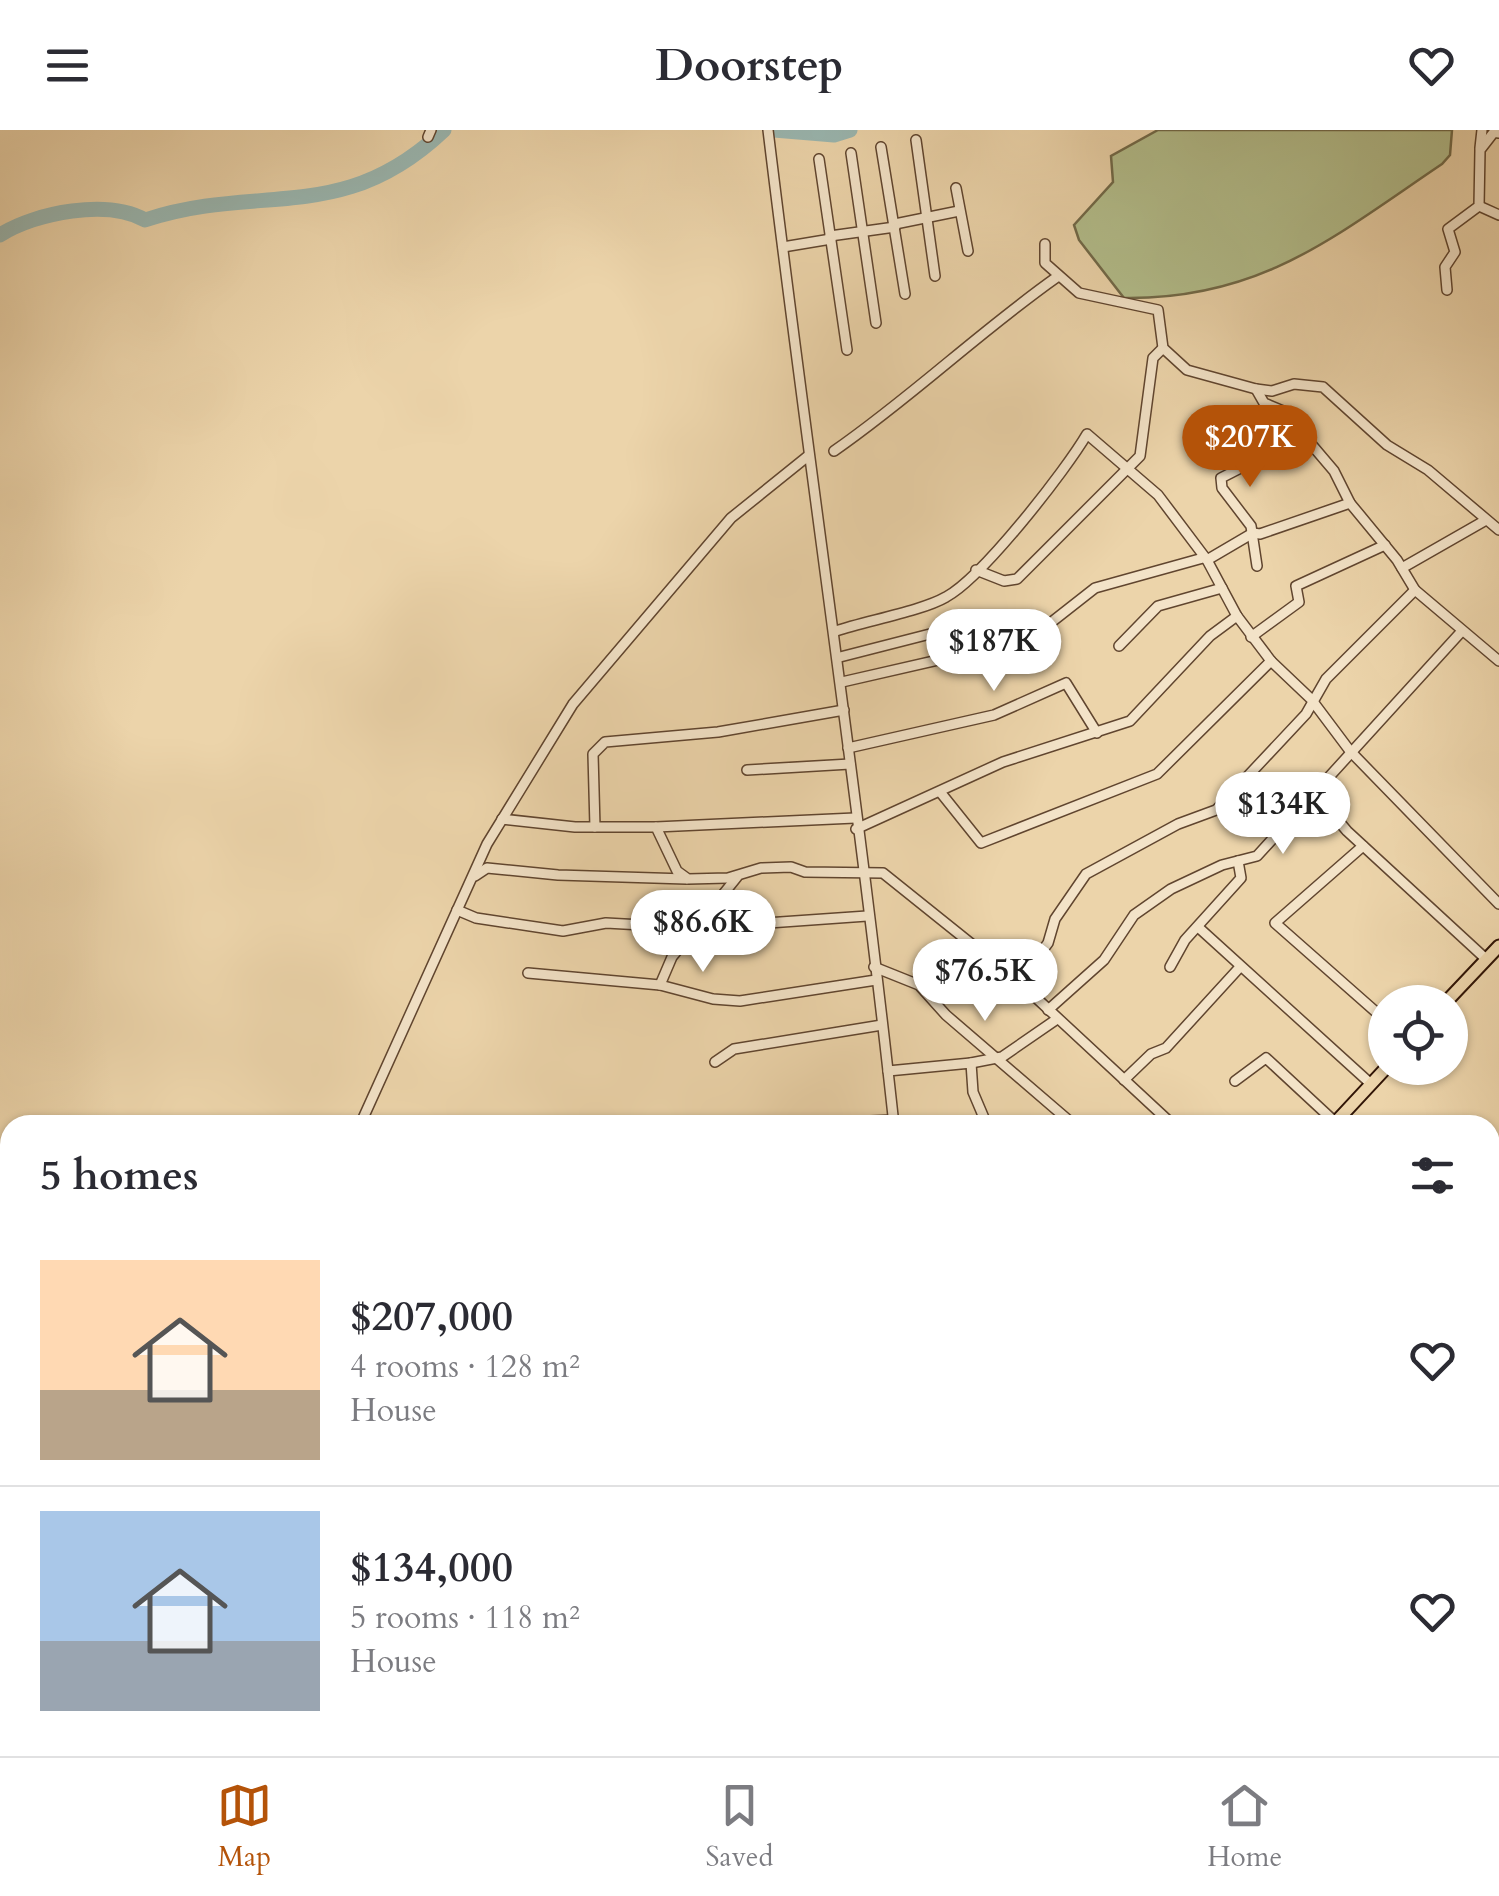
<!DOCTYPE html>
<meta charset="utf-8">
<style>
:root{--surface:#fff;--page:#f2f2f3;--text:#2b2b33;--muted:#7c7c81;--line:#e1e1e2;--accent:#b45309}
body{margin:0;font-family:Cardo,serif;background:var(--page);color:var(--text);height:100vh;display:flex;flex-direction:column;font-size:38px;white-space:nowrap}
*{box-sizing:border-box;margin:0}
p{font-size:32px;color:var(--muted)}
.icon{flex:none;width:55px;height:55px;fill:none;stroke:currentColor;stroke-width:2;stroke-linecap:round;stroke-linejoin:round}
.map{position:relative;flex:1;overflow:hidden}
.sheet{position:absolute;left:0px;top:985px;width:1500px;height:642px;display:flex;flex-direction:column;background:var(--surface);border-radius:30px 30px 0 0;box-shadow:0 2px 8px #0004}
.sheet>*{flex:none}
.buttons{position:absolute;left:1368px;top:855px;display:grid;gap:20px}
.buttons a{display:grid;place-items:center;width:100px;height:100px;border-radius:50%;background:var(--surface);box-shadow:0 2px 8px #0004;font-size:50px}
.price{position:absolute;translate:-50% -85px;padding:0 22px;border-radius:35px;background:#fff;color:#222;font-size:32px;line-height:65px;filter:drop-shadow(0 2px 5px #0008)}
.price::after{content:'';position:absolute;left:50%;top:60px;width:30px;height:22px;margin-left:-15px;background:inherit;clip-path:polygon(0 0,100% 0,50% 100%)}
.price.selected{background:var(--accent);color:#fff}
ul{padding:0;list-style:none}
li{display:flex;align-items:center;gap:30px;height:250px;padding:0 40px}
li+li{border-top:2px solid var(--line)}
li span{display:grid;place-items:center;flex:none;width:280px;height:200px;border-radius:0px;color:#555}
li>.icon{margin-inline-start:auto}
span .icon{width:120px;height:120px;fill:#fffc;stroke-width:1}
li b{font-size:42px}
h2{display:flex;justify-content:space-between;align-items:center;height:120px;padding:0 40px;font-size:42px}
header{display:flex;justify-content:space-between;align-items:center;height:130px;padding:0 40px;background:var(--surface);font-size:45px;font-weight:600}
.menu{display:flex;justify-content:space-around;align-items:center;height:140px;border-top:2px solid var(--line);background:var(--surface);font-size:28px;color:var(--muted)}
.menu a{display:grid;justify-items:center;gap:5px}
.menu .selected{color:var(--accent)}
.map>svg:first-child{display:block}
</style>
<header><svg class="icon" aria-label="menu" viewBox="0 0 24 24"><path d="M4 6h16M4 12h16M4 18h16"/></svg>Doorstep<svg class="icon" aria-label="heart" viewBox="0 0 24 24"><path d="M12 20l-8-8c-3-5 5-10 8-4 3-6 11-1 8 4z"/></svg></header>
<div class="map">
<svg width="1499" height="1626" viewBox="0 0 1499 1626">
<rect width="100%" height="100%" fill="#ecd4aa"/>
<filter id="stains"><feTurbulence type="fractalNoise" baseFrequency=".002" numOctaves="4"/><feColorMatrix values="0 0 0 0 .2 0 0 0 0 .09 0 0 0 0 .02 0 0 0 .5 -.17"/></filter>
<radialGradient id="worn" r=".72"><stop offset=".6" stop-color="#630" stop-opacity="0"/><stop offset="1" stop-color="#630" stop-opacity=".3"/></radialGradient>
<path fill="#b3be8c" stroke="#726a49" stroke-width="2.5" d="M 1158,0 L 1452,0 L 1450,25 L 1442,34 C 1335,106 1261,170 1124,168 L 1079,110 L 1074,95 L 1113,52 L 1111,26 Z"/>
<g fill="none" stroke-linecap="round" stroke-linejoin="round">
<g stroke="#9ab7b1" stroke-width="15">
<path d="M 774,0 L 834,5 L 850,0"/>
<path d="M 0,105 C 36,82 108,69 145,90 C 260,52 342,97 444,0"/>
<path d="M 934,1618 L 935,1626"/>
</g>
<defs>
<g id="minor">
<path d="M 768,0 C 808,332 858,663 894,995"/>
<path d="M 428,7 L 431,0"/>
<path d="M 916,10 L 935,146"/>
<path d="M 881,17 L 905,164"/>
<path d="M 1480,18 L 1482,0"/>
<path d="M 851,23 L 876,193"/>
<path d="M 819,29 L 847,220"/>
<path d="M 956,58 L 968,121"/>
<path d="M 1479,76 L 1499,85"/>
<path d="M 895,94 L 959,81"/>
<path d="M 830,106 L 895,97"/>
<path d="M 1045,114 L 1045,133 L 1079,163 L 1158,180 L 1163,218 L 1187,240 L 1256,259 L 1272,261 L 1294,254 L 1323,257 L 1387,315 L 1428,340 L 1499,400"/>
<path d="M 783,117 L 831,109"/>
<path d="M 1447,160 L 1445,137 L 1455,122 L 1448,99 L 1479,76 L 1480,20 L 1494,2 L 1499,3"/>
<path d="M 1256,259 L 1264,273 L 1283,281 L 1334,341 L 1350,373 L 1397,430 L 1415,460 L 1499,531"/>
<path d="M 834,321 C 912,267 979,202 1057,147"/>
<path d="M 1207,430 L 1253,403 L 1260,404 L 1350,373"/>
<path d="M 1257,436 L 1251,396 L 1222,358 L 1221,348 L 1266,325 L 1310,313"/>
<path d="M 1402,438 L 1486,390"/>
<path d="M 976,440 L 1004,451 L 1017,449 L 1140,326 L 1153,228 L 1163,218"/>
<path d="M 836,501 C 865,491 922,481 946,467 C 982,448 1066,340 1087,304 L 1158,365 L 1207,430 L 1237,486 L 1271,531 L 1311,569 L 1350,621 L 1499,774"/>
<path d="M 1251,507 L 1299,472 L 1296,456 L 1385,415"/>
<path d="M 1119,516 L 1158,476 L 1222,458"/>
<path d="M 840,527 L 973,493"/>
<path d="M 842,552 L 1030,509 L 1095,458 L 1203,428"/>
<path d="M 848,618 L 994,585 L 1066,553 L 1097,603"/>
<path d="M 747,640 L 850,634"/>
<path d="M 1314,662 L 1347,701 L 1486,829"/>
<path d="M 941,663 L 981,713 L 1157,644 L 1271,531"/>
<path d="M 502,689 L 575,697 L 656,697 L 677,741 L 688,749 L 728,748 L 761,738 L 791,737 L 805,742 L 883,743 L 1019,852 L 1173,995"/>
<path d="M 595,697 L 593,624 L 605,612 L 718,602 L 844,580"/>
<path d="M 656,697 L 855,688"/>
<path d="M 856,699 L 1003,632 L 1130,591 L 1210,506 L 1237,486"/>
<path d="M 1363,716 L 1275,793 L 1385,890"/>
<path d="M 475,746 L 487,738 L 558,745 L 686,749"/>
<path d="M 457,780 L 476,788 L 563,801 L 606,793 L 696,798 L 737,747"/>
<path d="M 1198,797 L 1371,954"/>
<path d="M 874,837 L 919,855 L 946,885 L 1074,995"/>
<path d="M 1170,837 L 1185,810 L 1241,748 L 1238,731"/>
<path d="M 528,843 L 660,855 L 713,869 L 740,871 L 876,850"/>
<path d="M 1019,852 L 1048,813 L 1055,789 L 1086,744 L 1178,694 L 1216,680 L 1306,584 L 1326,549 L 1415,460"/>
<path d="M 660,855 L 672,827 L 696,798 L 867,786"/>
<path d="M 1048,880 L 1104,830 L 1134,785 L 1171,759 L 1222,735 L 1257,726 L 1461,502"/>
<path d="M 715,932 L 734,919 L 882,895"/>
<path d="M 971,933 L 1002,927 L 1057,889"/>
<path d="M 888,941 L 971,933 L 973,962 L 987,995"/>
<path d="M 1124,950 L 1151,924 L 1166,918 L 1240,837"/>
<path d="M 1235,951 L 1266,928 L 1335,992"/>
<path d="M 360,995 L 487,714 L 573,574 L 731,388 L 808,326"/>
<path d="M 774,995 L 894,990"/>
<path d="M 1490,1248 L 1499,1254"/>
<path d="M 0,1473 L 10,1470"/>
<path d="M 1490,1571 L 1499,1568"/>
<path d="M 173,1618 L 193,1626"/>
<path d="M 308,1618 L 324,1626"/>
<path d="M 486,1618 L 498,1626"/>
<path d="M 575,1618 L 588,1626"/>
<path d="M 657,1618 L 669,1626"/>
<path d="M 1058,1618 L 1067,1622 L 1072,1618"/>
<path d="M 81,1623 L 82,1618"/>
<path d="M 339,1626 L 342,1618"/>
<path d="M 829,1626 L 831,1618"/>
<path d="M 998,1626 L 1000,1618"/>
<path d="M 1369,1626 L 1375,1618"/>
</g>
<g id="major">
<path d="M 1446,872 L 1499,816"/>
<path d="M 1333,995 L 1386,938"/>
<path d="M 746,1626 L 754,1618"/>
</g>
</defs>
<use href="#minor" stroke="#60452f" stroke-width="12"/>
<use href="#major" stroke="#311506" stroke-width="15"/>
<use href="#minor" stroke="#f3e3c8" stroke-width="9"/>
<use href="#major" stroke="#ecd4aa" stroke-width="11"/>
</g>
<rect width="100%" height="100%" filter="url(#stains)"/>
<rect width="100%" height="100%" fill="url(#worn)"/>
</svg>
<div class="buttons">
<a><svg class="icon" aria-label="locate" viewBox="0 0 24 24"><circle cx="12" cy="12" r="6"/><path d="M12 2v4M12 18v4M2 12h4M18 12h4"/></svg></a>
</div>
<b class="price selected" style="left:1250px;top:360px">$207K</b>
<b class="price" style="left:994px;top:564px">$187K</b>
<b class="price" style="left:1283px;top:727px">$134K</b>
<b class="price" style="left:703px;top:845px">$86.6K</b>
<b class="price" style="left:985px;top:894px">$76.5K</b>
<section class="sheet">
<h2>5 homes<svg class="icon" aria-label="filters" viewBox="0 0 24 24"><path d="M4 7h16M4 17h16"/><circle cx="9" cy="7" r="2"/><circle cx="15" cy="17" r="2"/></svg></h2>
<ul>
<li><span style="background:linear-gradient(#ffd9b3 65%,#b9a48a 0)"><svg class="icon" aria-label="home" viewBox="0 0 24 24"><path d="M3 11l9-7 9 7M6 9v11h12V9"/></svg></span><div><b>$207,000</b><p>4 rooms · 128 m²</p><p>House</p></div><svg class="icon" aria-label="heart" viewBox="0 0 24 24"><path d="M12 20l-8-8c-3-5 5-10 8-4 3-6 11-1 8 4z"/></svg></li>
<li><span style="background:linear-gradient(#a9c7e8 65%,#9aa5b1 0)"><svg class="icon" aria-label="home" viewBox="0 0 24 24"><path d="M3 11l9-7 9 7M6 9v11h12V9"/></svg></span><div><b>$134,000</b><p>5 rooms · 118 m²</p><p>House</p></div><svg class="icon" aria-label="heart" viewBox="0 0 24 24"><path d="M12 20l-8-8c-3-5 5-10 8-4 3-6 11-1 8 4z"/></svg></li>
</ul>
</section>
</div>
<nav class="menu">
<a class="selected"><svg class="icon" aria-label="map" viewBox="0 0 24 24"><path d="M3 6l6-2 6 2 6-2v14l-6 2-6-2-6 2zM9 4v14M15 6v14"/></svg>Map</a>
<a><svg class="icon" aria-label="saved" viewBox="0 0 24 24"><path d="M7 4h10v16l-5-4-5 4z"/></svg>Saved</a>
<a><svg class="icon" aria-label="home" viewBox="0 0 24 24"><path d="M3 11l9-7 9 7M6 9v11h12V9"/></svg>Home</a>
</nav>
